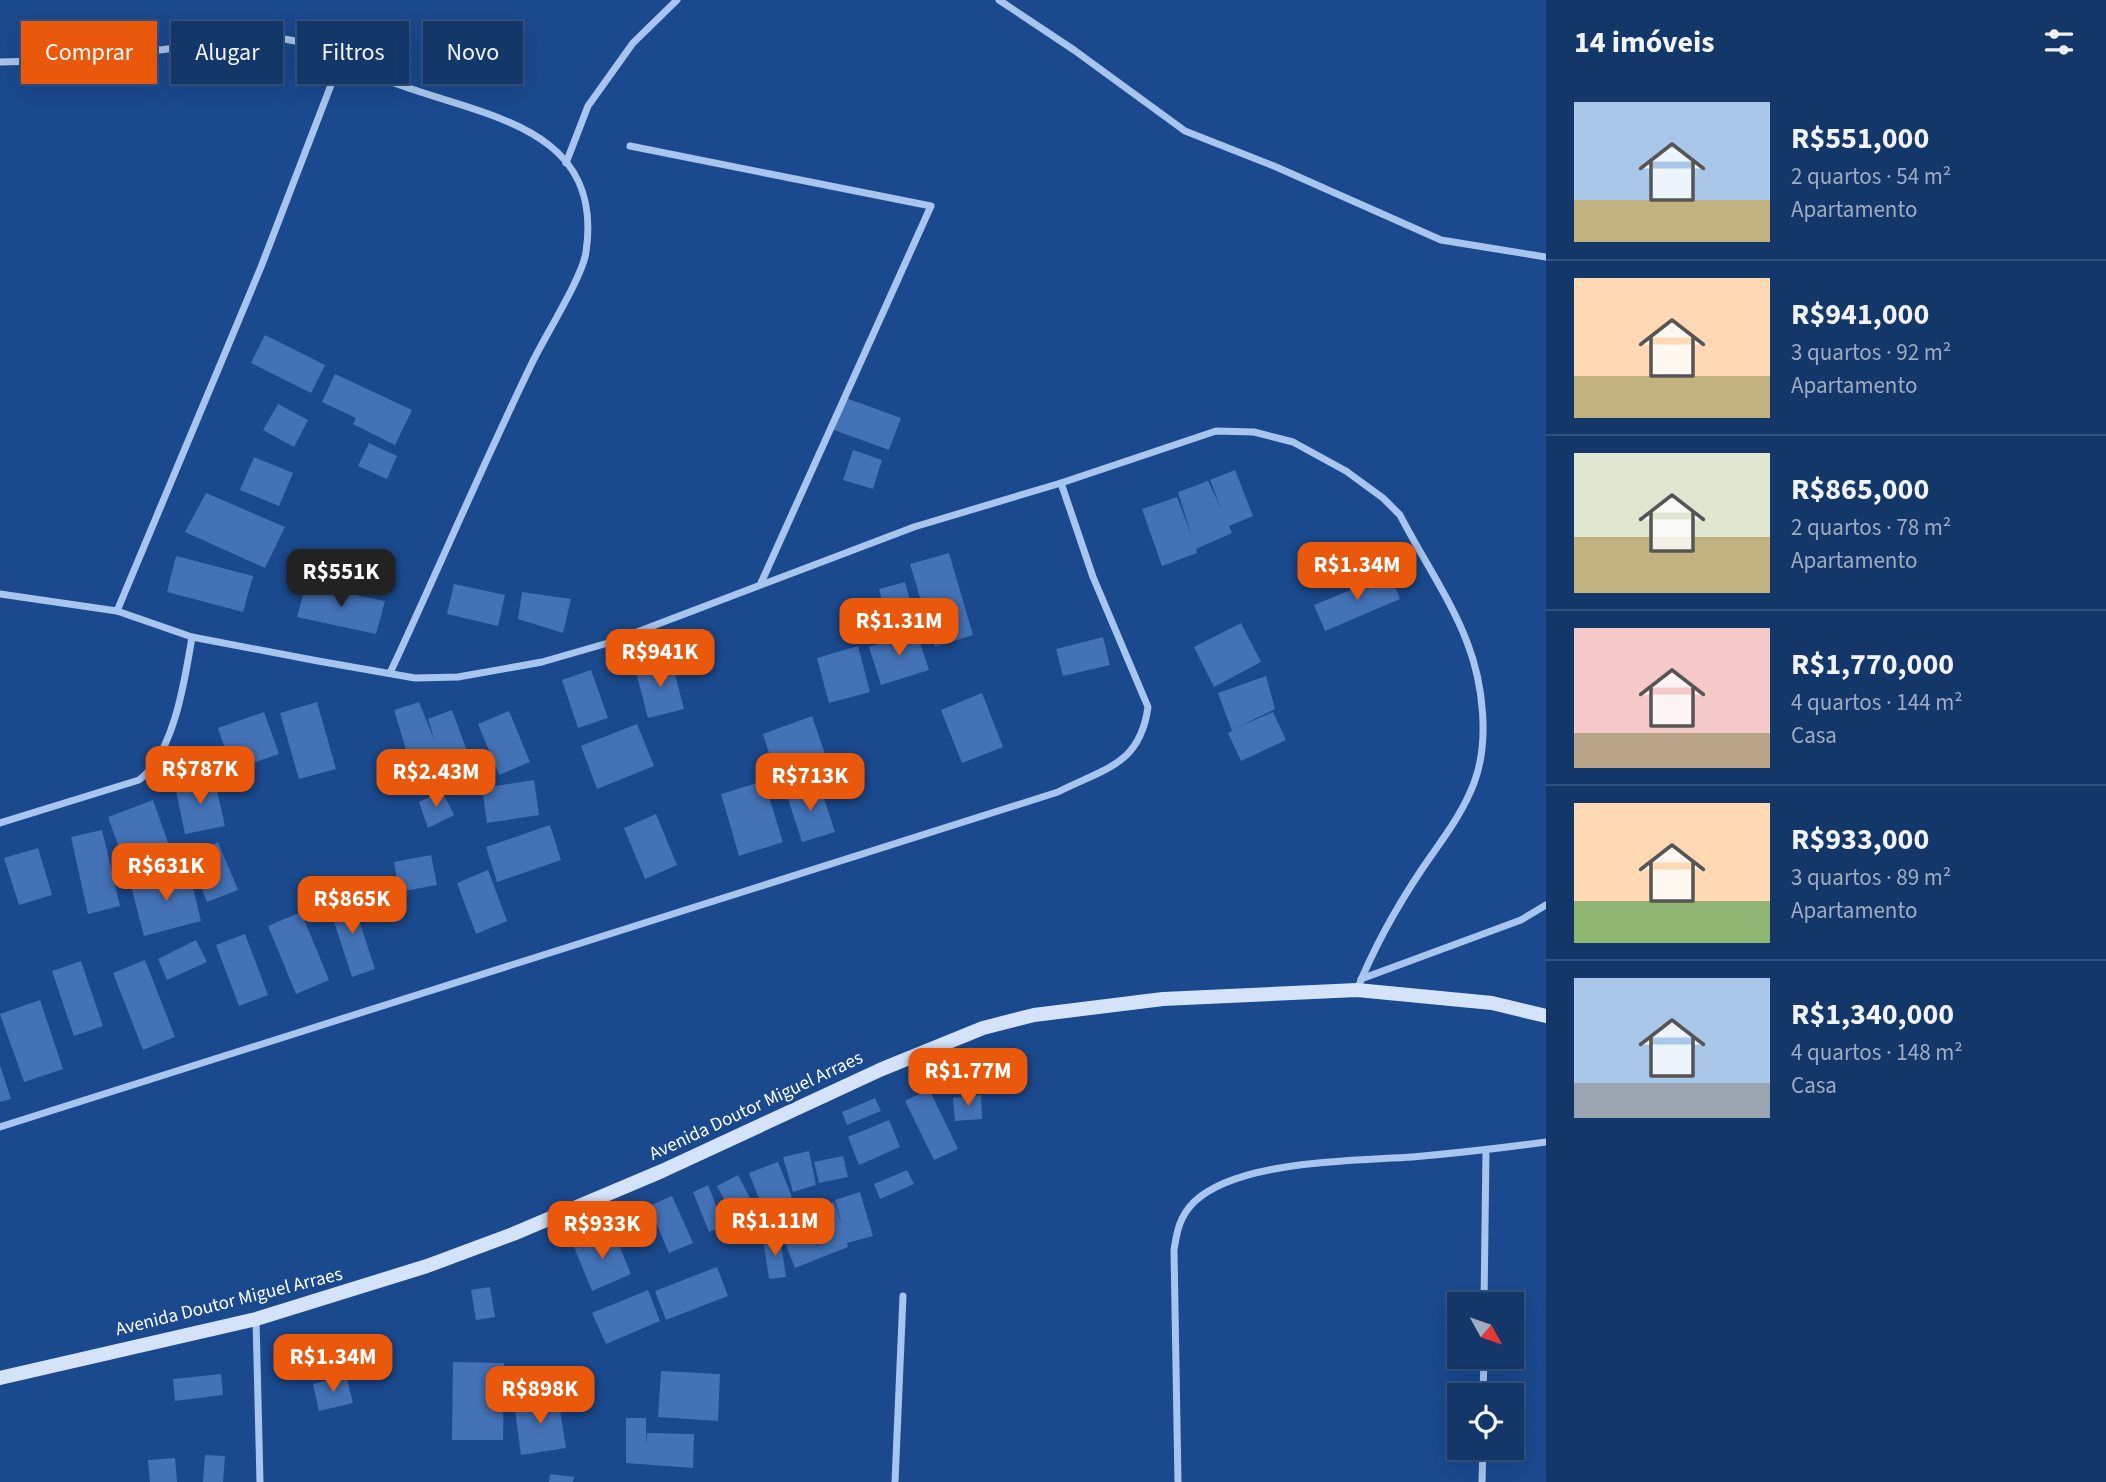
<!DOCTYPE html>
<html lang="pt">
<meta charset="utf-8">
<style>
:root{--surface:#14376a;--page:#1d3f70;--text:#f1f3f6;--muted:#9dacc1;--line:#33517e;--accent:#ea580c}
body{margin:0;font-family:"Source Sans 3",sans-serif;background:var(--page);color:var(--text);height:100vh;display:flex;flex-direction:column;font-size:26px;white-space:nowrap}
*{box-sizing:border-box;margin:0}
p{font-size:23px;color:var(--muted)}
.icon{flex:none;width:38px;height:38px;fill:none;stroke:currentColor;stroke-width:2;stroke-linecap:round;stroke-linejoin:round}
.map{position:relative;flex:1;overflow:hidden}
.panel{display:flex;flex-direction:column;background:var(--surface);width:560px}
.panel>*{flex:none}
.hud{position:absolute;left:21px;top:21px;width:665px;height:63px;display:flex;gap:14px}
.needle{width:46px;rotate:130deg}
.fabs{position:absolute;left:1447px;top:1292px;display:grid;gap:14px}
.fabs a{display:grid;place-items:center;width:77px;height:77px;border-radius:0px;background:var(--surface);box-shadow:0 7px 28px #0002,0 0 0 2px var(--line);font-size:35px}
.price{position:absolute;translate:-50% -60px;padding:0 16px;border-radius:14px;background:var(--accent);color:#fff;font-size:23px;line-height:46px;filter:drop-shadow(0 2px 4px #0008)}
.price::after{content:'';position:absolute;left:50%;top:42px;width:21px;height:16px;margin-left:-10px;background:inherit;clip-path:polygon(0 0,100% 0,50% 100%)}
.price.on{background:#222;color:#fff}
ul{padding:0;list-style:none}
li{display:flex;align-items:center;gap:21px;height:175px;padding:0 28px}
li+li{border-top:2px solid var(--line)}
li span{display:grid;place-items:center;flex:none;width:196px;height:140px;border-radius:0px;color:#555}
li>.icon{margin-inline-start:auto}
span .icon{width:84px;height:84px;fill:#fffc;stroke-width:1}
li b{font-size:30px}
h2{display:flex;justify-content:space-between;align-items:center;height:84px;padding:0 28px;font-size:30px}
.pill{padding:0 24px;border-radius:0px;background:var(--surface);box-shadow:0 7px 28px #0002,0 0 0 2px var(--line);font-size:24px;line-height:63px}
.pill.on{background:var(--accent);color:#fff}
main{display:flex;flex:1;min-height:0}
.map>svg:first-child{display:block}
</style>
<main>
<div class="map">
<svg width="1546" height="1482" viewBox="0 0 1546 1482">
<rect width="100%" height="100%" fill="#1a498d"/>
<g fill="#4372b6">
<path d="M 265,335 L 325,365 L 311,393 L 251,363 Z"/>
<path d="M 335,374 L 412,410 L 395,445 L 353,424 L 356,418 L 322,402 Z"/>
<path d="M 846,398 L 901,418 L 889,450 L 834,430 Z"/>
<path d="M 278,404 L 308,420 L 294,447 L 263,430 Z"/>
<path d="M 369,443 L 397,456 L 387,479 L 358,466 Z"/>
<path d="M 853,450 L 882,460 L 873,489 L 843,480 Z"/>
<path d="M 254,457 L 293,473 L 279,506 L 240,490 Z"/>
<path d="M 1235,470 L 1253,516 L 1229,526 L 1232,533 L 1196,549 L 1197,553 L 1162,566 L 1142,509 L 1177,497 L 1192,537 L 1178,492 L 1208,481 L 1221,508 L 1210,480 Z"/>
<path d="M 206,493 L 285,527 L 265,568 L 185,532 Z"/>
<path d="M 1346,545 L 1356,568 L 1323,584 L 1312,562 Z"/>
<path d="M 949,553 L 973,635 L 935,647 L 910,564 Z"/>
<path d="M 176,556 L 253,576 L 243,612 L 167,592 Z"/>
<path d="M 1390,574 L 1400,599 L 1325,631 L 1314,605 Z"/>
<path d="M 905,582 L 915,619 L 888,627 L 879,589 Z"/>
<path d="M 454,584 L 505,595 L 498,626 L 447,614 Z"/>
<path d="M 306,585 L 385,601 L 376,634 L 297,617 Z"/>
<path d="M 522,592 L 571,599 L 563,633 L 518,619 Z"/>
<path d="M 1241,623 L 1261,662 L 1214,687 L 1194,647 Z"/>
<path d="M 916,631 L 929,670 L 881,685 L 869,647 Z"/>
<path d="M 1103,637 L 1110,665 L 1063,676 L 1056,649 Z"/>
<path d="M 858,646 L 870,692 L 829,703 L 817,658 Z"/>
<path d="M 671,659 L 684,709 L 648,718 L 635,669 Z"/>
<path d="M 591,670 L 608,718 L 578,728 L 562,680 Z"/>
<path d="M 1266,676 L 1275,709 L 1236,728 L 1273,712 L 1286,740 L 1241,761 L 1228,733 L 1232,731 L 1218,693 Z"/>
<path d="M 982,693 L 1003,747 L 962,763 L 941,710 Z"/>
<path d="M 317,702 L 336,769 L 299,779 L 280,713 Z"/>
<path d="M 419,702 L 435,742 L 428,719 L 452,710 L 471,762 L 416,783 L 394,710 Z"/>
<path d="M 509,711 L 530,762 L 499,775 L 478,724 Z"/>
<path d="M 264,712 L 279,754 L 232,770 L 218,728 Z"/>
<path d="M 812,716 L 825,754 L 775,772 L 763,734 Z"/>
<path d="M 637,724 L 654,766 L 597,789 L 581,746 Z"/>
<path d="M 214,777 L 225,826 L 185,834 L 175,786 Z"/>
<path d="M 534,780 L 539,815 L 487,823 L 482,788 Z"/>
<path d="M 764,781 L 783,842 L 739,856 L 721,794 Z"/>
<path d="M 819,783 L 835,832 L 802,842 L 786,793 Z"/>
<path d="M 442,791 L 454,815 L 428,828 L 419,802 Z"/>
<path d="M 153,800 L 173,857 L 128,873 L 108,817 Z"/>
<path d="M 656,814 L 677,865 L 645,879 L 624,828 Z"/>
<path d="M 550,825 L 561,860 L 497,882 L 486,847 Z"/>
<path d="M 102,830 L 120,906 L 88,914 L 71,837 Z"/>
<path d="M 218,842 L 238,890 L 207,902 L 188,855 Z"/>
<path d="M 38,848 L 52,895 L 19,905 L 4,858 Z"/>
<path d="M 431,855 L 437,885 L 399,892 L 394,862 Z"/>
<path d="M 488,870 L 507,921 L 476,934 L 457,883 Z"/>
<path d="M 189,871 L 201,921 L 144,936 L 131,886 Z"/>
<path d="M 351,896 L 375,969 L 352,977 L 328,903 Z"/>
<path d="M 301,912 L 329,980 L 296,994 L 268,926 Z"/>
<path d="M 245,934 L 268,995 L 239,1006 L 216,945 Z"/>
<path d="M 196,940 L 207,962 L 167,980 L 158,959 Z"/>
<path d="M 145,960 L 175,1037 L 143,1050 L 113,973 Z"/>
<path d="M 81,961 L 103,1026 L 74,1036 L 52,971 Z"/>
<path d="M 40,1000 L 63,1069 L 24,1082 L 0,1014 Z"/>
<path d="M 0,1065 L 11,1099 L 0,1102 Z"/>
<path d="M 929,1089 L 958,1149 L 934,1160 L 905,1101 Z"/>
<path d="M 981,1095 L 982,1119 L 955,1121 L 953,1098 Z"/>
<path d="M 875,1098 L 881,1111 L 847,1125 L 842,1112 Z"/>
<path d="M 889,1120 L 900,1147 L 859,1165 L 848,1137 Z"/>
<path d="M 809,1151 L 816,1185 L 793,1192 L 783,1157 Z"/>
<path d="M 843,1156 L 848,1177 L 819,1183 L 814,1162 Z"/>
<path d="M 778,1162 L 792,1197 L 763,1209 L 749,1173 Z"/>
<path d="M 907,1170 L 914,1184 L 880,1199 L 874,1184 Z"/>
<path d="M 738,1175 L 757,1212 L 736,1222 L 717,1186 Z"/>
<path d="M 708,1185 L 724,1226 L 709,1232 L 693,1192 Z"/>
<path d="M 860,1192 L 873,1236 L 847,1243 L 848,1247 L 795,1268 L 777,1222 L 803,1211 L 819,1251 L 807,1211 L 834,1202 L 842,1225 L 835,1200 Z"/>
<path d="M 672,1196 L 693,1243 L 669,1253 L 649,1206 Z"/>
<path d="M 613,1231 L 631,1274 L 592,1291 L 574,1247 Z"/>
<path d="M 780,1236 L 786,1277 L 769,1279 L 763,1238 Z"/>
<path d="M 717,1267 L 728,1296 L 666,1320 L 655,1291 Z"/>
<path d="M 490,1287 L 495,1317 L 476,1320 L 471,1290 Z"/>
<path d="M 648,1290 L 660,1321 L 606,1344 L 592,1313 Z"/>
<path d="M 453,1362 L 504,1363 L 503,1440 L 452,1440 Z"/>
<path d="M 661,1371 L 720,1374 L 718,1421 L 658,1417 Z"/>
<path d="M 221,1374 L 223,1395 L 175,1401 L 173,1379 Z"/>
<path d="M 346,1376 L 353,1403 L 319,1411 L 313,1384 Z"/>
<path d="M 558,1397 L 566,1448 L 521,1455 L 514,1403 Z"/>
<path d="M 626,1418 L 646,1418 L 646,1446 L 647,1433 L 694,1434 L 693,1468 L 626,1463 Z"/>
<path d="M 205,1455 L 225,1456 L 223,1482 L 203,1482 Z"/>
<path d="M 175,1458 L 177,1482 L 150,1482 L 148,1460 Z"/>
<path d="M 550,1474 L 574,1477 L 573,1482 L 549,1482 Z"/>
</g>
<g fill="none" stroke-linecap="round" stroke-linejoin="round">
<g stroke="#a7c5ee" stroke-width="7">
<path d="M 999,0 L 1074,50 L 1185,131 L 1274,166 L 1441,240 L 1546,257"/>
<path d="M 0,62 C 56,61 112,56 168,49 C 205,45 246,35 284,39 C 322,44 356,68 392,82 C 479,116 605,124 586,252 C 583,276 545,336 533,361 C 483,464 438,570 390,673"/>
<path d="M 630,146 L 931,206 L 761,583"/>
<path d="M 566,163 L 588,106 L 633,43 L 677,0"/>
<path d="M 0,594 L 117,611 L 192,637 L 318,661 L 415,678 L 458,677 L 542,662 L 608,643 L 914,527 L 1061,483 L 1216,431 L 1254,432 L 1293,442 L 1346,471 L 1383,498 L 1400,515 C 1422,558 1450,598 1467,642 C 1483,683 1490,741 1474,783 C 1462,815 1441,841 1422,869 C 1396,908 1374,947 1357,990"/>
<path d="M 117,611 L 261,267 L 341,59"/>
<path d="M 0,823 L 139,780 C 174,754 185,679 192,637"/>
<path d="M 1361,979 L 1521,920 L 1546,905"/>
<path d="M 0,1127 L 1058,792 C 1105,768 1140,765 1148,707 L 1093,577 L 1061,483"/>
<path d="M 1484,1304 L 1486,1150"/>
<path d="M 256,1319 L 260,1482"/>
<path d="M 1483,1395 L 1484,1356"/>
<path d="M 895,1482 L 903,1296"/>
<path d="M 1178,1482 L 1174,1250 C 1177,1230 1180,1216 1194,1202 C 1238,1160 1354,1161 1412,1157 C 1457,1153 1501,1148 1546,1142"/>
<path d="M 1482,1482 L 1483,1447"/>
</g>
<path stroke="#d4e3fa" stroke-width="14" d="M 0,1378 L 256,1319 L 427,1266 L 513,1234 L 662,1171 L 882,1069 L 983,1028 L 1034,1015 L 1163,999 L 1357,990 L 1492,1003 L 1546,1016"/>
</g>
<g text-anchor="middle" dominant-baseline="central" stroke-width="6" stroke-linejoin="round" paint-order="stroke">
<g font-size="19" fill="#fff" stroke="#1a498d">
<text transform="translate(756 1106) rotate(-25)">Avenida Doutor Miguel Arraes</text>
<text transform="translate(229 1302) rotate(-14)">Avenida Doutor Miguel Arraes</text>
</g>
</g>
</svg>
<div class="fabs">
<a><svg class="needle" viewBox="-14 -14 28 28"><path d="M0-13l5 13h-10z" fill="#e53935"/><path d="M0 13l5-13h-10z" fill="#9dacc1"/></svg></a>
<a><svg class="icon" aria-label="locate" viewBox="0 0 24 24"><circle cx="12" cy="12" r="6"/><path d="M12 2v4M12 18v4M2 12h4M18 12h4"/></svg></a>
</div>
<b class="price" style="left:1357px;top:602px">R$1.34M</b>
<b class="price on" style="left:341px;top:609px">R$551K</b>
<b class="price" style="left:899px;top:658px">R$1.31M</b>
<b class="price" style="left:660px;top:689px">R$941K</b>
<b class="price" style="left:200px;top:806px">R$787K</b>
<b class="price" style="left:436px;top:809px">R$2.43M</b>
<b class="price" style="left:810px;top:813px">R$713K</b>
<b class="price" style="left:166px;top:903px">R$631K</b>
<b class="price" style="left:352px;top:936px">R$865K</b>
<b class="price" style="left:968px;top:1108px">R$1.77M</b>
<b class="price" style="left:775px;top:1258px">R$1.11M</b>
<b class="price" style="left:602px;top:1261px">R$933K</b>
<b class="price" style="left:333px;top:1394px">R$1.34M</b>
<b class="price" style="left:540px;top:1426px">R$898K</b>
<div class="hud">
<a class="pill on">Comprar</a>
<a class="pill">Alugar</a>
<a class="pill">Filtros</a>
<a class="pill">Novo</a>
</div>
</div>
<section class="panel">
<h2>14 imóveis<svg class="icon" aria-label="filters" viewBox="0 0 24 24"><path d="M4 7h16M4 17h16"/><circle cx="9" cy="7" r="2"/><circle cx="15" cy="17" r="2"/></svg></h2>
<ul>
<li><span style="background:linear-gradient(#a9c7e8 70%,#c2b280 0)"><svg class="icon" aria-label="home" viewBox="0 0 24 24"><path d="M3 11l9-7 9 7M6 9v11h12V9"/></svg></span><div><b>R$551,000</b><p>2 quartos · 54 m²</p><p>Apartamento</p></div></li>
<li><span style="background:linear-gradient(#ffd9b3 70%,#c2b280 0)"><svg class="icon" aria-label="home" viewBox="0 0 24 24"><path d="M3 11l9-7 9 7M6 9v11h12V9"/></svg></span><div><b>R$941,000</b><p>3 quartos · 92 m²</p><p>Apartamento</p></div></li>
<li><span style="background:linear-gradient(#dfe7d0 60%,#c2b280 0)"><svg class="icon" aria-label="home" viewBox="0 0 24 24"><path d="M3 11l9-7 9 7M6 9v11h12V9"/></svg></span><div><b>R$865,000</b><p>2 quartos · 78 m²</p><p>Apartamento</p></div></li>
<li><span style="background:linear-gradient(#f6c9c9 75%,#b9a48a 0)"><svg class="icon" aria-label="home" viewBox="0 0 24 24"><path d="M3 11l9-7 9 7M6 9v11h12V9"/></svg></span><div><b>R$1,770,000</b><p>4 quartos · 144 m²</p><p>Casa</p></div></li>
<li><span style="background:linear-gradient(#ffd9b3 70%,#8fb573 0)"><svg class="icon" aria-label="home" viewBox="0 0 24 24"><path d="M3 11l9-7 9 7M6 9v11h12V9"/></svg></span><div><b>R$933,000</b><p>3 quartos · 89 m²</p><p>Apartamento</p></div></li>
<li><span style="background:linear-gradient(#a9c7e8 75%,#9aa5b1 0)"><svg class="icon" aria-label="home" viewBox="0 0 24 24"><path d="M3 11l9-7 9 7M6 9v11h12V9"/></svg></span><div><b>R$1,340,000</b><p>4 quartos · 148 m²</p><p>Casa</p></div></li>
</ul>
</section>
</main>
